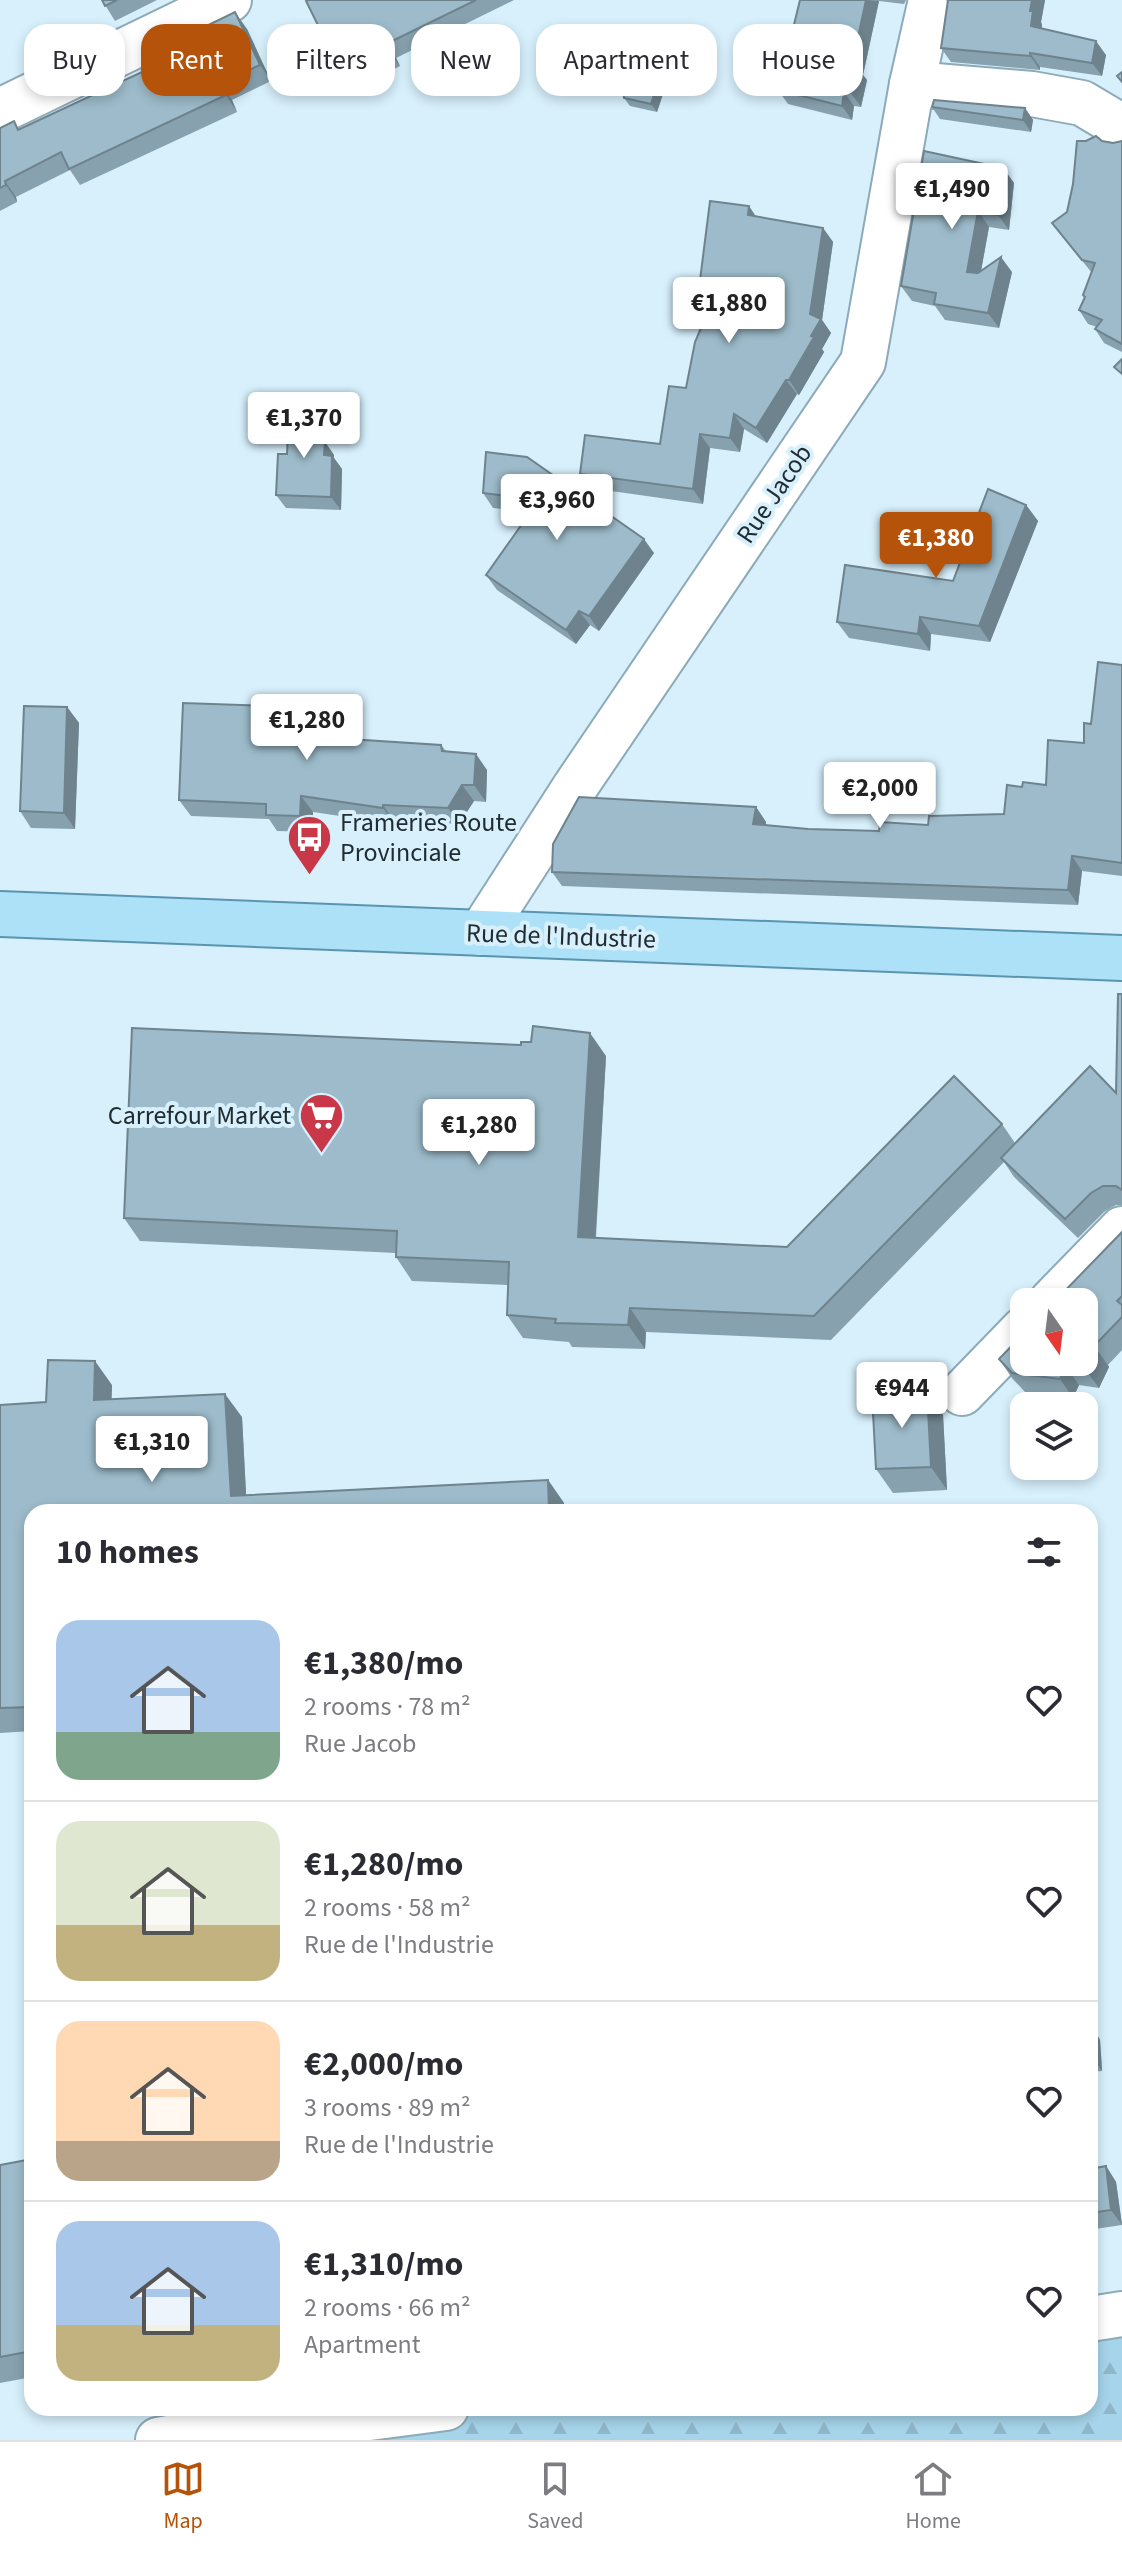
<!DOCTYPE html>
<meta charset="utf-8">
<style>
:root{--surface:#fff;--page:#f7f7f7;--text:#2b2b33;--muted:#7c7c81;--line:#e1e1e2;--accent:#b45309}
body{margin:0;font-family:"Source Sans 3",sans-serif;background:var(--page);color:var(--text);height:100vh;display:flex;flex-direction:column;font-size:30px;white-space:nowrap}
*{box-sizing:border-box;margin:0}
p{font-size:26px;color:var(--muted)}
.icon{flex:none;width:44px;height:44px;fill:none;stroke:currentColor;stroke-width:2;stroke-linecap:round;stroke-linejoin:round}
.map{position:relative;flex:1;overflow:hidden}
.details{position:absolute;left:24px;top:1504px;width:1074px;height:912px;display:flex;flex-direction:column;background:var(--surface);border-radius:24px;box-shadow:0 4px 12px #0003}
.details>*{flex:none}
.guide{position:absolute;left:24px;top:24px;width:1074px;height:72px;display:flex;gap:16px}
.needle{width:52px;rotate:166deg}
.fabs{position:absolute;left:1010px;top:1288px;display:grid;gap:16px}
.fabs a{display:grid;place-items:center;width:88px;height:88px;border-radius:16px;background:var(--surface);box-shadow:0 4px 12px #0003;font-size:40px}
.price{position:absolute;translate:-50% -68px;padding:0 18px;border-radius:8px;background:#fff;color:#222;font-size:26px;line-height:52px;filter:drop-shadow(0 2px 4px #0008)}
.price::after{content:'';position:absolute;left:50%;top:48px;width:24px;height:18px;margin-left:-12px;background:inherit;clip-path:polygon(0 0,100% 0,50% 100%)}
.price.current{background:var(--accent);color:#fff}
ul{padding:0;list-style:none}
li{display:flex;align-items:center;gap:24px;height:200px;padding:0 32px}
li+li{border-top:2px solid var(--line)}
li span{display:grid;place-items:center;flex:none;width:224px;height:160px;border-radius:24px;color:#555}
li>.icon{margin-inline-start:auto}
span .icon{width:96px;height:96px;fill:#fffc;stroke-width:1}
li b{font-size:34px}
h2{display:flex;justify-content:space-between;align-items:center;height:96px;padding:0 32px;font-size:34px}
.tag{padding:0 28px;border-radius:24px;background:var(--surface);box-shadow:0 4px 12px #0003;font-size:28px;line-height:72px}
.tag.current{background:var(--accent);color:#fff}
.tabs{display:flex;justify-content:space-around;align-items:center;height:112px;border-top:2px solid var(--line);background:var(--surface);font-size:22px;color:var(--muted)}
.tabs a{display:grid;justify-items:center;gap:4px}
.tabs .current{color:var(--accent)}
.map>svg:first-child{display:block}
</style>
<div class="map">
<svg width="1122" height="2440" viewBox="0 0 1122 2440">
<defs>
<pattern id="forest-firs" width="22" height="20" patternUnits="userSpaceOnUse" patternTransform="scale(2)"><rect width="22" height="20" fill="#a6d4ea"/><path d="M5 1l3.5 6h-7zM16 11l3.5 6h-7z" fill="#8fb6c9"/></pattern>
</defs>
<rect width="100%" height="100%" fill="#d7f0fc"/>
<path fill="url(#forest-firs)" d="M 1122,2310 L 1122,2440 L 331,2440 L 438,2408 L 1090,2408 L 1090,2315 Z"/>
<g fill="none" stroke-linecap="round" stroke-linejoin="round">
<defs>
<g id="minor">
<path d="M 912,84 L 1032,94 L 1082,103 L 1117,124 L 1122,132"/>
<path d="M 0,111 L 229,0"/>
<path d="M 481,933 L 575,787 L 863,362 L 912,84 L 931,0"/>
<path d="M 1051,1302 L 1122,1229"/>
<path d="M 962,1393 L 1024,1329"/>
<path d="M 1090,2319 L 1122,2314"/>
<path d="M 158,2440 L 276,2419 L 338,2422 L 446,2408"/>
</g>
<path id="major" d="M 0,914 L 1122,958"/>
</defs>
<use href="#minor" stroke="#8daab9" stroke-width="48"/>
<use href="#major" stroke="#5995b0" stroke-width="48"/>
<use href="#minor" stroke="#fff" stroke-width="44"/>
<use href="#major" stroke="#ade1f8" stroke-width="44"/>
</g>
<g fill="#87a1ae">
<path d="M 102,0 L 157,0 L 115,21 Z"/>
<path d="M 308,0 L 514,0 L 396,58 L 400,66 L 353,90 L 343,76 Z"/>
<path d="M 800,0 L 906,0 L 904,4 L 879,1 L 863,75 L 867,80 L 861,107 L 854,106 L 852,120 L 788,104 L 778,90 Z"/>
<path d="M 946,0 L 1045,0 L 1041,22 L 1042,25 L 1042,28 L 1106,55 L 1102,76 L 1040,67 L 1040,70 L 951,62 L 941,48 L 948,2 Z"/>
<path d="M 247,29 L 271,81 L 232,100 L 237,112 L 80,185 L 70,170 L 16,197 L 17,202 L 0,211 L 0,128 L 14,121 L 19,130 Z"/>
<path d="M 660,65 L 666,73 L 664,91 L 657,112 L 630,106 L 624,98 Z"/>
<path d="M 932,107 L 1025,108 L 1033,120 L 1031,132 L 940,119 Z"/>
<path d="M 1102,141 L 1113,143 L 1122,141 L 1122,352 L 1104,343 L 1095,329 L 1097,327 L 1088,324 L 1079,310 L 1085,297 L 1092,273 L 1052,223 L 1067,212 Z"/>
<path d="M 1003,168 L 1014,183 L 1009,230 L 989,227 L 981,271 L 1012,272 L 999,328 L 945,320 L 935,306 L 912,301 L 901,286 Z"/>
<path d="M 756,217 L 823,228 L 833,242 L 822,320 L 831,333 L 822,349 L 824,352 L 799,395 L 797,394 L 767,443 L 744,429 L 740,452 L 710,448 L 703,504 L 590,488 L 580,474 L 660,444 L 686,388 L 705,317 L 697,304 Z"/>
<path d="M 326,425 L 325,442 L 334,455 L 334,458 L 342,469 L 341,510 L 286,508 L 276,495 L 287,454 Z"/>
<path d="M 486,452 L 654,553 L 599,631 L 590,625 L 576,644 L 497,590 L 486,575 L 530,512 L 493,508 L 483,493 Z"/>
<path d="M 1026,505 L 1038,521 L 990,642 L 931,634 L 930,651 L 849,638 L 837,622 L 953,581 Z"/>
<path d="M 1122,665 L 1122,876 L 1082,871 L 1078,905 L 562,886 L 552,872 L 756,807 L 766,822 L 766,825 L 808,829 L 879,831 L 1004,814 L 1022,787 L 1046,785 L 1084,743 L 1091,724 Z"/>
<path d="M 67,707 L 79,723 L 75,829 L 31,828 L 20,811 Z"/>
<path d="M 329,719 L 329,738 L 441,745 L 446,751 L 487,770 L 486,802 L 474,801 L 459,824 L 394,821 L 394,824 L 313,812 L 312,832 L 277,831 L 269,819 L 191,816 L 179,800 Z"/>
<path d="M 1122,994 L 1122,1205 L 1116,1205 L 1104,1212 L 1078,1238 L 1014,1177 L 1004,1162 L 831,1340 L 646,1332 L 645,1349 L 572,1347 L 569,1342 L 523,1338 L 507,1315 L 508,1285 L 412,1281 L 396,1257 L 396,1253 L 140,1241 L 124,1218 L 606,1056 L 596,1238 L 787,1247 L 1002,1124 L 1015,1143 L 1116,1093 Z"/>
<path d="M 1122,1232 L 1122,1350 L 1108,1365 L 1109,1367 L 1099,1388 L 1079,1385 L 1073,1398 L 1025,1392 L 1012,1378 L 999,1359 Z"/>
<path d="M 112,1385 L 111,1399 L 242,1417 L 246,1495 L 548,1480 L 564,1503 L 564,1512 L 32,1512 L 32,1731 L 0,1733 L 0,1405 L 46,1402 Z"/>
<path d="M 927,1391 L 943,1415 L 947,1490 L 893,1493 L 876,1469 Z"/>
<path d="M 1095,2031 L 1100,2040 L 1102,2071 L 1090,2072 L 1090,2032 Z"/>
<path d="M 32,2159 L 32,2377 L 0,2383 L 0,2165 Z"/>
<path d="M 1106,2166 L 1116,2182 L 1122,2225 L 1095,2229 L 1095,2233 L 1090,2234 L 1090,2169 Z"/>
</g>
<g fill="#6e838d">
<path d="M 866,0 L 879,1 L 863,75 L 867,80 L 861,107 L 851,93 L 852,65 Z"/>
<path d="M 1032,0 L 1045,0 L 1041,22 L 1042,25 L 1040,40 L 1031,26 L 1030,11 Z"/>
<path d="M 235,12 L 247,29 L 271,81 L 260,65 Z"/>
<path d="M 1096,41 L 1106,55 L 1102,76 L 1092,63 Z"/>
<path d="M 386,44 L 396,58 L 400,66 L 390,53 Z"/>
<path d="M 1030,53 L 1040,67 L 1040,70 L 1030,56 Z"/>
<path d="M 660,65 L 666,73 L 664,91 L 657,112 L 651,104 Z"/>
<path d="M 220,83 L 232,100 L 237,112 L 226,95 Z"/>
<path d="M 844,92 L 854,106 L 852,120 L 842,106 Z"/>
<path d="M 1025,108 L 1033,120 L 1031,132 L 1023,120 Z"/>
<path d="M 1003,168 L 1014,183 L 1009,230 L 998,215 Z"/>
<path d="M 5,181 L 16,197 L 17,202 L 6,185 Z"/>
<path d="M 749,206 L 759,221 L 748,215 Z"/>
<path d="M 978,211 L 989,227 L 978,287 L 967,272 Z"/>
<path d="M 823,228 L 833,242 L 822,320 L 831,333 L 822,349 L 824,352 L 799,395 L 789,380 L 811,336 L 810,314 Z"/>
<path d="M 1001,257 L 1012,272 L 999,328 L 988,313 Z"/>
<path d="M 786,380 L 797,394 L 767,443 L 756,428 Z"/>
<path d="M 316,411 L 326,425 L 325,442 L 334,455 L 334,458 L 342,469 L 341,510 L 331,497 L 324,455 L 316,440 Z"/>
<path d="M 734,414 L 744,429 L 740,452 L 730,438 Z"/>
<path d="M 700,434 L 710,448 L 703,504 L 693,489 Z"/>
<path d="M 1026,505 L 1038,521 L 990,642 L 979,626 Z"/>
<path d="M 644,539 L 654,553 L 599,631 L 589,616 Z"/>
<path d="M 579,611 L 590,625 L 576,644 L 566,630 Z"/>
<path d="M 920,617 L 931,634 L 930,651 L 918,634 Z"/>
<path d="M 318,703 L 329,719 L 330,753 L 318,737 Z"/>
<path d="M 67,707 L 79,723 L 75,829 L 64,813 Z"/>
<path d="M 476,754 L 487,770 L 486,802 L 474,785 Z"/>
<path d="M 462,785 L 474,801 L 459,824 L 448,808 Z"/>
<path d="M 301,796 L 313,812 L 312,832 L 300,816 Z"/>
<path d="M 383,805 L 394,821 L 394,824 L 383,808 Z"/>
<path d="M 756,807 L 766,822 L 764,839 L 753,824 Z"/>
<path d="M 1072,856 L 1082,871 L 1078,905 L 1068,890 Z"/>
<path d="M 590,1033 L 606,1056 L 594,1261 L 578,1237 Z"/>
<path d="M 630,1308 L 646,1332 L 645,1349 L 628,1325 Z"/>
<path d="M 1096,1348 L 1109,1367 L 1099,1388 L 1085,1369 Z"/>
<path d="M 95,1361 L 112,1385 L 111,1424 L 94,1400 Z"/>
<path d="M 1066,1366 L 1079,1385 L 1073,1398 L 1060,1379 Z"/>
<path d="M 927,1391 L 943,1415 L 947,1490 L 931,1467 Z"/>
<path d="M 225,1394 L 242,1417 L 247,1512 L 231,1496 Z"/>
<path d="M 548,1480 L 564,1503 L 564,1512 L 549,1512 Z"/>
<path d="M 1095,2031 L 1100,2040 L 1102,2071 L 1096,2062 Z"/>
<path d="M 1106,2166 L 1116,2182 L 1122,2225 L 1111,2210 Z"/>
</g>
<g fill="#9dbbca" stroke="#6e838d" stroke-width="2">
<path d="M 102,0 L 117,0 L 105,6 Z"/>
<path d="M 308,0 L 476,0 L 386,44 L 390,53 L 343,76 L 306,1 Z"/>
<path d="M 800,0 L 866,0 L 852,65 L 857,66 L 851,93 L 844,92 L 842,106 L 778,90 Z"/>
<path d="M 948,0 L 1032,0 L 1030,11 L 1033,11 L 1031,26 L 1096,41 L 1092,63 L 1030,53 L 1030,56 L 941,48 Z"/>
<path d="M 235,12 L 260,65 L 220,83 L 226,95 L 69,169 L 61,152 L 5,181 L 6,185 L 0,188 L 0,128 L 14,121 L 18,130 L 202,44 L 196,31 Z"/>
<path d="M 626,55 L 660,65 L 658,82 L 651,104 L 624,98 L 622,79 Z"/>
<path d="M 1122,72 L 1122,82 L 1117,76 Z"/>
<path d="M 934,100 L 1025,108 L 1023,120 L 932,107 Z"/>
<path d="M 1096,136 L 1102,141 L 1113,143 L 1122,141 L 1122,344 L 1095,329 L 1102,320 L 1079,310 L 1085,297 L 1083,295 L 1095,263 L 1082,260 L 1052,223 L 1067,212 L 1073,184 L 1077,141 L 1086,141 Z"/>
<path d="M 924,151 L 1003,168 L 998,215 L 978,211 L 967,272 L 978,273 L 1001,257 L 988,313 L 934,304 L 936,293 L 901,286 Z"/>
<path d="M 710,201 L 749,206 L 748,215 L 823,228 L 810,314 L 821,319 L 811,336 L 814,337 L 789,380 L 786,380 L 756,428 L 734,414 L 730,438 L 700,434 L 693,489 L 580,474 L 585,435 L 660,444 L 669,386 L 686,388 L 695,342 L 710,307 L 697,304 Z"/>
<path d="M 1122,359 L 1122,374 L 1114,367 Z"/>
<path d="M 289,411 L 316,411 L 316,440 L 325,441 L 324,455 L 332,456 L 331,497 L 276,495 L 278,454 L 287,454 Z"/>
<path d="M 486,452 L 527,457 L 644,539 L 589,616 L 579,611 L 566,630 L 486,575 L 539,500 L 483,493 Z"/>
<path d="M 988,489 L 1026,505 L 979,626 L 920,617 L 918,634 L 837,622 L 845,565 L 953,581 Z"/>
<path d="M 1098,662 L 1122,665 L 1122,863 L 1072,856 L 1068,890 L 552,872 L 553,844 L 579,797 L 756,807 L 753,824 L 808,829 L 879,831 L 880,822 L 928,825 L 929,816 L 1004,814 L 1007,785 L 1022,787 L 1023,782 L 1046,785 L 1048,740 L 1084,743 L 1084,723 L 1091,724 Z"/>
<path d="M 272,700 L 318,703 L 318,737 L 441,745 L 442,751 L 476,754 L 474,785 L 462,785 L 448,808 L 383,805 L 383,808 L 301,796 L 300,816 L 266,815 L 266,804 L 179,800 L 183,703 L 271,706 Z"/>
<path d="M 24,706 L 67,707 L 64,813 L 20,811 Z"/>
<path d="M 1118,994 L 1122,994 L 1122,1190 L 1116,1186 L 1103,1186 L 1091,1193 L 1065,1219 L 1001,1158 L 1090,1066 L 1116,1093 Z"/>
<path d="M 533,1026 L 590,1033 L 578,1237 L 787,1247 L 954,1076 L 1002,1124 L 814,1316 L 630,1308 L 628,1325 L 555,1323 L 556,1319 L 507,1315 L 509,1262 L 396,1257 L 397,1231 L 124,1218 L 132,1028 L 521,1045 L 521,1042 L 531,1042 Z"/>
<path d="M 1122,1232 L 1122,1296 L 1117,1301 L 1122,1305 L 1122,1317 L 1094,1346 L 1096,1348 L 1085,1369 L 1066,1366 L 1060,1379 L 1012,1373 L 999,1359 L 1024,1333 L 1024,1362 L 1084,1362 L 1084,1302 L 1054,1302 Z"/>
<path d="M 48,1360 L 95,1361 L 94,1400 L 225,1394 L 231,1496 L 548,1480 L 549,1512 L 32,1512 L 32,1707 L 0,1708 L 0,1405 L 46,1402 Z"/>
<path d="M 927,1391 L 931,1467 L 876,1469 L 872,1394 Z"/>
<path d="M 1095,2031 L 1096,2062 L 1090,2063 L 1090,2032 Z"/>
<path d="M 32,2159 L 32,2351 L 0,2357 L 0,2165 Z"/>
<path d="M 1106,2166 L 1111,2210 L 1090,2213 L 1090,2169 Z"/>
</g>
<defs>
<symbol id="bus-pin" viewBox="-11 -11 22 30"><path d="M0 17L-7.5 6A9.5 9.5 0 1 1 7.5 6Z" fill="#c83848" stroke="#d7f0fc"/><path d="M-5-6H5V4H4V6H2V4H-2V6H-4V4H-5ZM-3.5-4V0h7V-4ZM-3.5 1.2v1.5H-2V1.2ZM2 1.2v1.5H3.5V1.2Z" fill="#fff"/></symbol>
<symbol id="supermarket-pin" viewBox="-11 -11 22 30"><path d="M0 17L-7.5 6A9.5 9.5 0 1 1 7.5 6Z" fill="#c83848" stroke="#d7f0fc"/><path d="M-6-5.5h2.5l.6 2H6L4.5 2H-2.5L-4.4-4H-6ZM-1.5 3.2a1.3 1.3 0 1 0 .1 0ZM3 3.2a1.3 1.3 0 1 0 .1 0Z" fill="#fff"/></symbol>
</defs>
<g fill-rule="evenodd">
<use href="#bus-pin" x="284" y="812" width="51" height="69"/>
<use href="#supermarket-pin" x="296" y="1090" width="51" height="69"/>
</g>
<g text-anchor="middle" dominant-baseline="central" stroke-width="8" stroke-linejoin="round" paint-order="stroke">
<g font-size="26" fill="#202c32" stroke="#d7f0fc">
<text transform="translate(774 494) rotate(-56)">Rue Jacob</text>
<text transform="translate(561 936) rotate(2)">Rue de l'Industrie</text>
</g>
<g font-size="26" fill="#202c32" stroke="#d7f0fc" text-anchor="start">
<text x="340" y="822">Frameries Route<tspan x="340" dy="30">Provinciale</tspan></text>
<text x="291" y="1115" text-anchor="end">Carrefour Market</text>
</g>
</g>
</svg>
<div class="fabs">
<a><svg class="needle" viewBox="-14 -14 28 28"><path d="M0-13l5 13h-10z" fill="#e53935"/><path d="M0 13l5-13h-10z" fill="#7c7c81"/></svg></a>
<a><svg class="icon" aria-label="layers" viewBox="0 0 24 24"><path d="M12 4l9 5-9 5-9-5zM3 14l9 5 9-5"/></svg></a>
</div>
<b class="price" style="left:952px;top:231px">€1,490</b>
<b class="price" style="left:729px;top:345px">€1,880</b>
<b class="price" style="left:304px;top:460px">€1,370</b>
<b class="price" style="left:557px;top:542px">€3,960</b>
<b class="price current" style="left:936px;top:580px">€1,380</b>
<b class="price" style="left:307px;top:762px">€1,280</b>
<b class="price" style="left:880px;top:830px">€2,000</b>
<b class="price" style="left:479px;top:1167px">€1,280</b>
<b class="price" style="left:902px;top:1430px">€944</b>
<b class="price" style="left:152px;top:1484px">€1,310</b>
<div class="guide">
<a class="tag">Buy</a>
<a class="tag current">Rent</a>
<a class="tag">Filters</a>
<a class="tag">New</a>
<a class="tag">Apartment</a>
<a class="tag">House</a>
</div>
<section class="details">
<h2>10 homes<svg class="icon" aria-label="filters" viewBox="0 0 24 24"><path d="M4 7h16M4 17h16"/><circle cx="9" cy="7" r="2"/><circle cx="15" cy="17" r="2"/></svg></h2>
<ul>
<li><span style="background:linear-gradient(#a9c7e8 70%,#7fa58c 0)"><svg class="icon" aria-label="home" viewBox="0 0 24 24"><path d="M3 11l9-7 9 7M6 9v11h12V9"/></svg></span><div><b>€1,380/mo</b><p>2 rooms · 78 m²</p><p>Rue Jacob</p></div><svg class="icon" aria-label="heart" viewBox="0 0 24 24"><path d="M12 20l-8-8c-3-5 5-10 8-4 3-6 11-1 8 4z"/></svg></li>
<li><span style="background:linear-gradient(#dfe7d0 65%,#c2b280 0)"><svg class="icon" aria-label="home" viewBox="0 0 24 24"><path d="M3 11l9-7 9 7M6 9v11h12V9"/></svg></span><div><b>€1,280/mo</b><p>2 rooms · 58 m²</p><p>Rue de l'Industrie</p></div><svg class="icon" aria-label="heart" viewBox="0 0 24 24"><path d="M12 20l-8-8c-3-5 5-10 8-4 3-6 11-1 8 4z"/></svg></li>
<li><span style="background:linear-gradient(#ffd9b3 75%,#b9a48a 0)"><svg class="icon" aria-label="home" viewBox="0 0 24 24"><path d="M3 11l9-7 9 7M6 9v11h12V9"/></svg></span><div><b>€2,000/mo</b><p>3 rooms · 89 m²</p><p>Rue de l'Industrie</p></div><svg class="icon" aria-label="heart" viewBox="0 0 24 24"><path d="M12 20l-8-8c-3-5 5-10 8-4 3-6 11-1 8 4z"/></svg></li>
<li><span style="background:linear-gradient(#a9c7e8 65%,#c2b280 0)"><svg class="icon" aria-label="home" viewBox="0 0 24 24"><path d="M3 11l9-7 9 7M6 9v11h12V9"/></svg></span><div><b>€1,310/mo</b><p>2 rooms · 66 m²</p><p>Apartment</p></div><svg class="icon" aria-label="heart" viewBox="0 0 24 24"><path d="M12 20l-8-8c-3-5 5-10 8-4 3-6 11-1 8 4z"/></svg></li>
</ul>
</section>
</div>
<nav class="tabs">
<a class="current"><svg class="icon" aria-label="map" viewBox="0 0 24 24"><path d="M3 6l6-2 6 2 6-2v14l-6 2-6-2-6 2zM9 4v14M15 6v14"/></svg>Map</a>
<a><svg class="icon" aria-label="saved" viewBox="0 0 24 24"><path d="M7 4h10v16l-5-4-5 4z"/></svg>Saved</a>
<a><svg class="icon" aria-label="home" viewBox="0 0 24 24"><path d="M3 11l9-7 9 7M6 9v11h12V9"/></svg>Home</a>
</nav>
